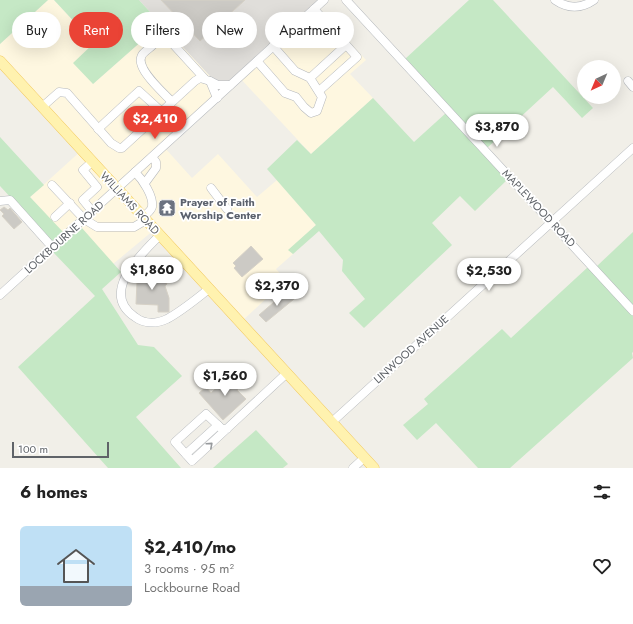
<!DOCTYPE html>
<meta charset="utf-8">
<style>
:root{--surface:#fff;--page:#f2f2f2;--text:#222;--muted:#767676;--accent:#ea4335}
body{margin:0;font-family:Jost,sans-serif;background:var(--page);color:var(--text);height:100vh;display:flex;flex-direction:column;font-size:15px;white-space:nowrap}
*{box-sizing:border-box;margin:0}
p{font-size:13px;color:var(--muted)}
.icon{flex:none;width:22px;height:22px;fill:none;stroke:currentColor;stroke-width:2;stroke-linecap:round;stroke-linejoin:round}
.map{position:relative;height:468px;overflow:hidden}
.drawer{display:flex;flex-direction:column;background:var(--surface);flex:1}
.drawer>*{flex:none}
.hud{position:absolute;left:12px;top:12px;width:400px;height:36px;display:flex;gap:8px}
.needle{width:26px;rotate:224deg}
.tools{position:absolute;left:577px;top:60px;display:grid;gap:8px}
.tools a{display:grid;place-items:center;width:44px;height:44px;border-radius:50%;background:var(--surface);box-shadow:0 4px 16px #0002;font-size:20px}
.scale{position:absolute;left:12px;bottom:10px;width:97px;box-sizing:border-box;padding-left:4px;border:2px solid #5f6368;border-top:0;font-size:11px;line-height:14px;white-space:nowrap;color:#5f6368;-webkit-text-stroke:3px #fff;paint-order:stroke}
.price{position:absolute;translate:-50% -34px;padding:0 9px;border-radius:14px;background:#fff;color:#222;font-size:13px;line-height:26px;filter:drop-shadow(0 1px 2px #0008)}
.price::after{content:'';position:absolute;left:50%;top:24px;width:12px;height:9px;margin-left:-6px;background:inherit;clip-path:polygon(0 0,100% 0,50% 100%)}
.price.current{background:var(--accent);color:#fff}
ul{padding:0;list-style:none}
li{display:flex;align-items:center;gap:12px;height:100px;padding:0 20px}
li span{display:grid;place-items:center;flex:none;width:112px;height:80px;border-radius:6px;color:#555}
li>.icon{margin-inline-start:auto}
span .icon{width:48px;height:48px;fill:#fffc;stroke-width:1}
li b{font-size:17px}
h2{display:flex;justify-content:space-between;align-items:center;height:48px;padding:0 20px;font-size:17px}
.chip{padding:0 14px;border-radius:18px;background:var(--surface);box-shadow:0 4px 16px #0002;font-size:14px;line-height:36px}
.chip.current{background:var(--accent);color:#fff}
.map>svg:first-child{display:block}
</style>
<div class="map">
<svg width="633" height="468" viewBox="0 0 633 468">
<rect width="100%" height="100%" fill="#f1efe8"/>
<g fill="#fef7e0">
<path d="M 48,0 L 54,0 L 94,43 L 93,84 L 161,24 L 224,91 L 164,147 L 192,178 L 218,154 L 257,197 L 277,180 L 316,225 L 289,250 L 293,254 L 276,269 L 286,280 L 239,324 L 154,230 L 113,264 L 81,227 L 68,239 L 30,197 L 83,149 L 0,57 L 0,44 Z"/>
<path d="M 317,6 L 366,60 L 350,74 L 373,98 L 311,154 L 239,77 Z"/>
</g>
<path fill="#e0deda" d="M 139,0 L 324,0 L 224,91 Z"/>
<g fill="#c5e8c5">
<path d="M 0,0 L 48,0 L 0,44 Z"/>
<path d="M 54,0 L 139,0 L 161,24 L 93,84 L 73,63 L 94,43 Z"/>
<path d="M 469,0 L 493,0 L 593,108 L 582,118 L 553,87 L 487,148 L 405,59 Z"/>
<path d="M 373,98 L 414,142 L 446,113 L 508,179 L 475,211 L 460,196 L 432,223 L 452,245 L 364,328 L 349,313 L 365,299 L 342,271 L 343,260 L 319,231 L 293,254 L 288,250 L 316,225 L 267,169 L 297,140 L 311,154 Z"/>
<path d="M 0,137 L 44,185 L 30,197 L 63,232 L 52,242 L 0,186 Z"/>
<path d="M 81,227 L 121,272 L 102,289 L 138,345 L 154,347 L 182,376 L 136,417 L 181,468 L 108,468 L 18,367 L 95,296 L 53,252 Z"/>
<path d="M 633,232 L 633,307 L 596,267 Z"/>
<path d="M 588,267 L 633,316 L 633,352 L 632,353 L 633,358 L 510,468 L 478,468 L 436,423 L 417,440 L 403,425 L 428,404 L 424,399 L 502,329 L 511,338 Z"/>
<path d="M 256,430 L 288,464 L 283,468 L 213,468 Z"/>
</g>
<g fill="#cccac5" stroke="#d6d1c6">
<path d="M 161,0 L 245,0 L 200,41 Z"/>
<path d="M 4,207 L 8,210 L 10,208 L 22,222 L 14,229 L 2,216 L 4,214 L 0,210 Z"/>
<path d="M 251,246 L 263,259 L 242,277 L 234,268 L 236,266 L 233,263 Z"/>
<path d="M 136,271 L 146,272 L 158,278 L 160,276 L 164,279 L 167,284 L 165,286 L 169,298 L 169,312 L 158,312 L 158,305 L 136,304 L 137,282 L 131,282 Z"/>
<path d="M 287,291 L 294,299 L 266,322 L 259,315 Z"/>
<path d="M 232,373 L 243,384 L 237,390 L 246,399 L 223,420 L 199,393 L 206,387 L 211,393 Z"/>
</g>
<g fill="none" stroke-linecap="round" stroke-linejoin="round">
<defs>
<g id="minor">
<path d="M 346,0 L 633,311"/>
<path d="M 555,0 C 568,9 581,9 594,0"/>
<path d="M 314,9 L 357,57 L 319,91"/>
<path d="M 294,27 L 301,34"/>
<path d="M 257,61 L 285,93 L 296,97 L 304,107 L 311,113 L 317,111 L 322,97 L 310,78 L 295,71 L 273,46"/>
<path d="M 310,78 L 346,45"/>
<path d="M 628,81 L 633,87"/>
<path d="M 217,98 L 210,81 L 218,85 L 230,85"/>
<path d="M 172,102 C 164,93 134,68 142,55 C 144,52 150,48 153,45 C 159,39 165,39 172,43 L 204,78"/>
<path d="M 42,107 L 59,92 L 67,93 L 111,143 L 119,148 L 122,148 L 195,81 L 200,78 L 210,81"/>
<path d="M 98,129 L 139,91 L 162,112"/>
<path d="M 92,162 L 83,170 L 97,187 L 83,200 L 92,211"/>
<path d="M 135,172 C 142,179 154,196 152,207 C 151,211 146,214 143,217"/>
<path d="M 145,183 L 156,168 L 156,162 L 152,157"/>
<path d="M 52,185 L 84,219 L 97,227 L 134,227 L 146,220"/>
<path d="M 211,188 L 227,209"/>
<path d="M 0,201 L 10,200 L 53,248"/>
<path d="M 55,217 L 70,203"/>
<path d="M 160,235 C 141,254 99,293 135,317 C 144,324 156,324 167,319 C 182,311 196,299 209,289"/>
<path d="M 0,295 L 324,0"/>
<path d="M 332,422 L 633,148"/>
<path d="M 227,429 L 222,429 L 206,414 L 175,442 L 192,461 L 287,373"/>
<path d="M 186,454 L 218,425"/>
<path d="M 353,468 L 364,458"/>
</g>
<path id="major" d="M 0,61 L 374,468"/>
</defs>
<use href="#minor" stroke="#b5b8bc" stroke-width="9"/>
<use href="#major" stroke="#f2c960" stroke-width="11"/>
<use href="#minor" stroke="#fff" stroke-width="8"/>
<use href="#major" stroke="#fff2af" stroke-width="10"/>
</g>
<defs><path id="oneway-chevron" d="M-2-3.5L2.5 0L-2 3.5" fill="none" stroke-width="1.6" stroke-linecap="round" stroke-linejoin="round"/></defs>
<use stroke="#979a9d" href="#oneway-chevron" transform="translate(210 445) rotate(-42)"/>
<defs>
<symbol id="temple-square" viewBox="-11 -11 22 22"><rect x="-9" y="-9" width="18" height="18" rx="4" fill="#6b7280" stroke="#fff"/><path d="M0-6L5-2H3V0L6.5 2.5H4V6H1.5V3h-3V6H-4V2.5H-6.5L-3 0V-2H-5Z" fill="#fff"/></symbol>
</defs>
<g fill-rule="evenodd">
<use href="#temple-square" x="157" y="198" width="20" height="20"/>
</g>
<g text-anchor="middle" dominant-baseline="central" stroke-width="3.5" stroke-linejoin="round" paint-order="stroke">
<g font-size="11" font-weight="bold" fill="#5b616d" stroke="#fff" text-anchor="start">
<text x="180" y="202">Prayer of Faith<tspan x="180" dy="13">Worship Center</tspan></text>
</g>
<g font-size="11" fill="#5f6368" stroke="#fff">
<text transform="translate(130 203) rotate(47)">WILLIAMS ROAD</text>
<text transform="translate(539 208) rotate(47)">MAPLEWOOD ROAD</text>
<text transform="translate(64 237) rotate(-42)">LOCKBOURNE ROAD</text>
<text transform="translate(411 349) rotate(-42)">LINWOOD AVENUE</text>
</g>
</g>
</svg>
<div class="tools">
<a><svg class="needle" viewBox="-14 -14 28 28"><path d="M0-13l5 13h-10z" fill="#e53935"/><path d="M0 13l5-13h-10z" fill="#767676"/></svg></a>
</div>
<div class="scale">100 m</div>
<b class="price current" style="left:155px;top:140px">$2,410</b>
<b class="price" style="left:497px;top:148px">$3,870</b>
<b class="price" style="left:152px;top:291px">$1,860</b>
<b class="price" style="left:489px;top:292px">$2,530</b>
<b class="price" style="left:277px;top:307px">$2,370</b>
<b class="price" style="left:225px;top:397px">$1,560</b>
<div class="hud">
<a class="chip">Buy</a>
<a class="chip current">Rent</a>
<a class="chip">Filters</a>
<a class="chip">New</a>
<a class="chip">Apartment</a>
</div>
</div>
<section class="drawer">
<h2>6 homes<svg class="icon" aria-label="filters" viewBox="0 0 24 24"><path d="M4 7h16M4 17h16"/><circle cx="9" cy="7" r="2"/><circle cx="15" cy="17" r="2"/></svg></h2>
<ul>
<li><span style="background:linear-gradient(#bfe0f5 75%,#9aa5b1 0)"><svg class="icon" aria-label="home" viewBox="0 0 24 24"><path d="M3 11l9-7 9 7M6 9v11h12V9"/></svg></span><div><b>$2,410/mo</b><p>3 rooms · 95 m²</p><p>Lockbourne Road</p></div><svg class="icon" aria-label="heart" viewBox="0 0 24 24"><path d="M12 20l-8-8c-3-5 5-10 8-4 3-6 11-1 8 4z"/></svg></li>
</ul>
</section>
